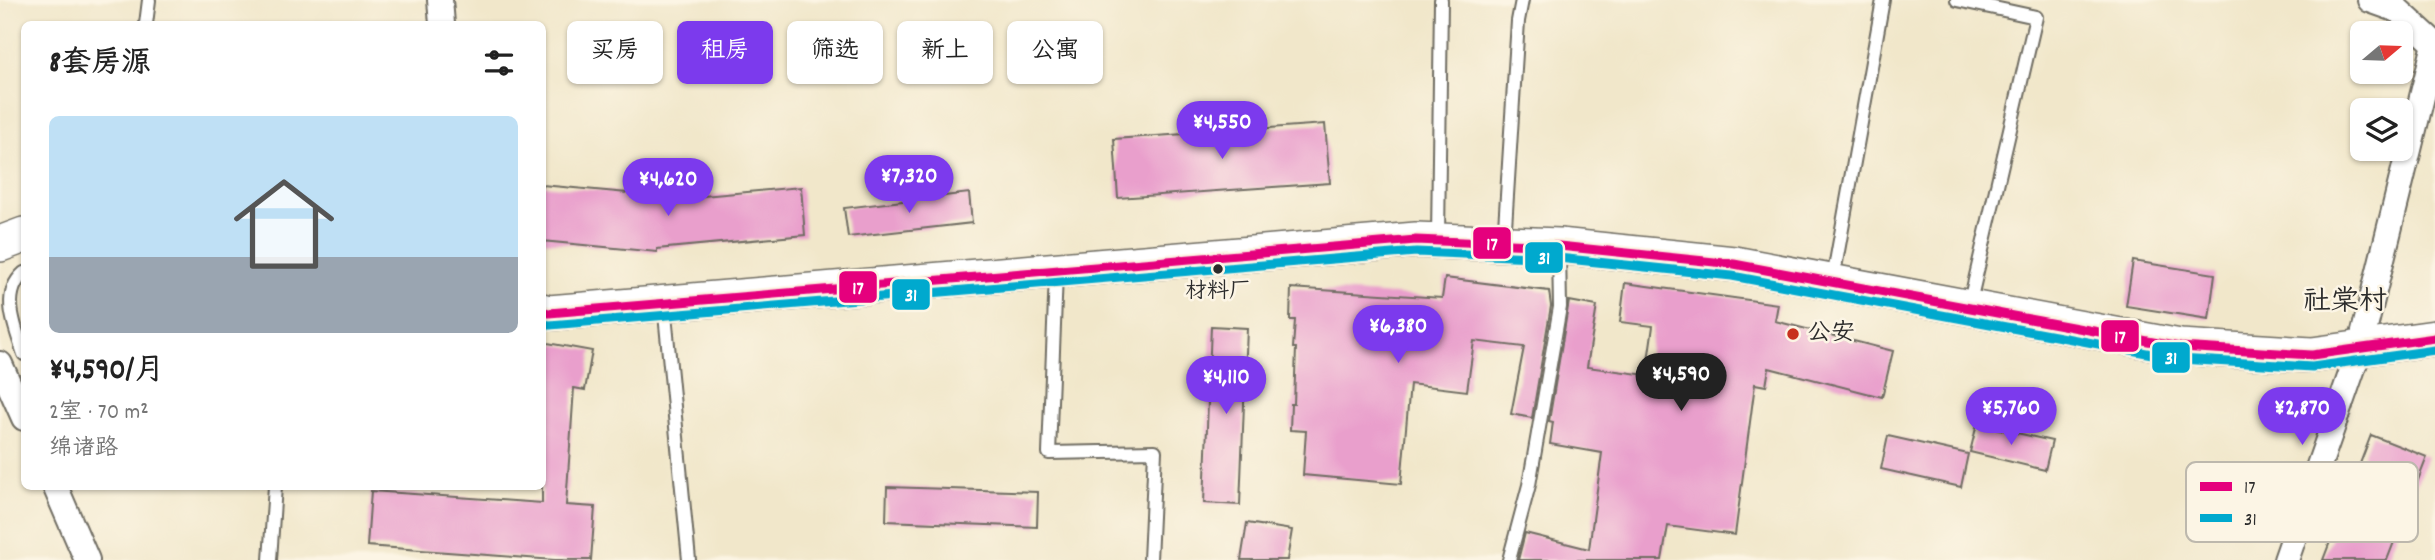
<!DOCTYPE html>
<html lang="zh">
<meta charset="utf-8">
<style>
:root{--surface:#fff;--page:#f6f6f6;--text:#222;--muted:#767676;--line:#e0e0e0;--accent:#7c3aed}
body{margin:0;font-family:Dekko,"LXGW WenKai TC",sans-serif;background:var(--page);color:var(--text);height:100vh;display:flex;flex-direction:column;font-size:26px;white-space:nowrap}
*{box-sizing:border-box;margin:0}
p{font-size:23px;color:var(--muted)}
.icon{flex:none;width:38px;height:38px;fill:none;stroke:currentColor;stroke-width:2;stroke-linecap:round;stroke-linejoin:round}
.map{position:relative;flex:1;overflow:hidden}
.drawer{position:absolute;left:21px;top:21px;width:525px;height:469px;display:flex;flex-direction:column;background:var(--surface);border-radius:10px;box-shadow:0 2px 5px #0004}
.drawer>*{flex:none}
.top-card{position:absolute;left:567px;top:21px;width:665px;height:63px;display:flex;gap:14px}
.needle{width:46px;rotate:71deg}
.tools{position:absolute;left:2350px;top:21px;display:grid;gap:14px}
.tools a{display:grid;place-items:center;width:63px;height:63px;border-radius:10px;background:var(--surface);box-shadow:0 2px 5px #0004;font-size:35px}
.price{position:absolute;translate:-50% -60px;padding:0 16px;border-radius:24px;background:var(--accent);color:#fff;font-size:23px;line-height:46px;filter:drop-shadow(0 2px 4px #0008)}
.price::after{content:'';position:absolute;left:50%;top:42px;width:21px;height:16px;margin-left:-10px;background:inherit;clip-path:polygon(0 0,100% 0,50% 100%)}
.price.selected{background:#222;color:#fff}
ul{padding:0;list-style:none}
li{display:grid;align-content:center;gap:14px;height:371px;padding:0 28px}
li+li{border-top:2px solid var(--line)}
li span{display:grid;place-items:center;height:217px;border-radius:10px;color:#555}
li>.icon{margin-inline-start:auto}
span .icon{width:126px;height:126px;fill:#fffc;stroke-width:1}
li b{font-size:30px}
h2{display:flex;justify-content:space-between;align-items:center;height:84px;padding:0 28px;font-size:30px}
.pill{padding:0 24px;border-radius:10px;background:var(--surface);box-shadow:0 2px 5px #0004;font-size:24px;line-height:63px}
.pill.selected{background:var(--accent);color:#fff}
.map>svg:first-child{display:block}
</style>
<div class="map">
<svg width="2435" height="560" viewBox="0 0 2435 560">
<rect width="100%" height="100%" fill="#fcf5e5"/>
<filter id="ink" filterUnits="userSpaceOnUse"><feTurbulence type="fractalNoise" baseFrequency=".0143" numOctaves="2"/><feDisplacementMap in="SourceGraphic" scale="14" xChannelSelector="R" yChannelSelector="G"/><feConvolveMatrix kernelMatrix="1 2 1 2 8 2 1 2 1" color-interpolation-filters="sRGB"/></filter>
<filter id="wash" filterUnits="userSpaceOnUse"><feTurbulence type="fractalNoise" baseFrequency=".00686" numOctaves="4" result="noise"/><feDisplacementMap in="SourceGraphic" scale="28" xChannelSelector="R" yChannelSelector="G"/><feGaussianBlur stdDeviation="1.57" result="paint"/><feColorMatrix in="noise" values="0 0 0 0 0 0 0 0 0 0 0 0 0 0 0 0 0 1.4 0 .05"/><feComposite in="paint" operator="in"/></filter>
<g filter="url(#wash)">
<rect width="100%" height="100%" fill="#f1e7ca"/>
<g id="blocks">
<g fill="#e99fcc">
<path d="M 1325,124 L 1330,183 L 1118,198 L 1114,139 Z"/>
<path d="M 542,185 L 681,198 L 801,187 L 805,235 L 657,249 L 657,252 L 542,241 Z"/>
<path d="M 969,193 L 972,223 L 848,237 L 844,208 Z"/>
<path d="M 2133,261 L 2215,274 L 2209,319 L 2126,306 Z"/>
<path d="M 1445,278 L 1549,291 L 1551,306 L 1532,418 L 1511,414 L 1524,347 L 1474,341 L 1467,391 L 1410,384 L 1401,484 L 1303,475 L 1306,431 L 1290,430 L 1291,404 L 1294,404 L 1296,348 L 1293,348 L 1295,320 L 1290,320 L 1291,288 L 1442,298 Z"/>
<path d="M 1625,283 L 1778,304 L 1775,321 L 1893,351 L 1882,397 L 1769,368 L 1766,386 L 1755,384 L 1735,535 L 1668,526 L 1662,560 L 1518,560 L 1525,533 L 1589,549 L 1602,453 L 1550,444 L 1553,422 L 1549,421 L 1569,301 L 1597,306 L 1587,367 L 1646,375 L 1653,326 L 1620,322 Z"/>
<path d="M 1211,326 L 1247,328 L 1240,505 L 1204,503 Z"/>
<path d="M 542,342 L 592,351 L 585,390 L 574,388 L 566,505 L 595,507 L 591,560 L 555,560 L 367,546 L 371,491 L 542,503 Z"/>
<path d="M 1977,424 L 2052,441 L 2045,470 L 1970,452 Z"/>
<path d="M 2371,435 L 2427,457 L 2387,560 L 2323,560 Z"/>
<path d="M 1888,436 L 1968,454 L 1961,487 L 1881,469 Z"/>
<path d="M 887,487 L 1038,492 L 1037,527 L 886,521 Z"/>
<path d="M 1247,523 L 1292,530 L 1287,560 L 1241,560 Z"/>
</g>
</g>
</g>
<g filter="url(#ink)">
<use href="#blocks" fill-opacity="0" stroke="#706d63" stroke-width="2"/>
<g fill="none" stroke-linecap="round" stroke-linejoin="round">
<defs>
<g id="lane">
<path d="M 1957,0 L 2036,17 L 1969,306"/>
<path d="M 146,24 L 149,0"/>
<path d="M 1438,237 L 1441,0"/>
<path d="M 1504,243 L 1518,21 L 1522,0"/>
<path d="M 24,273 C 0,294 15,327 24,354"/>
<path d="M 1056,274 L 1049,453 L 1155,451 L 1150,560"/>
<path d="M 1833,279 L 1883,0"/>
<path d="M 664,304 L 689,560"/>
<path d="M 270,560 L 275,486"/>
<path d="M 1509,560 L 1529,485 L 1560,307 L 1559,250"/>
</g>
<g id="street">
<path d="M 440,0 L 442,24"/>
<path d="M 0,364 L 24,418"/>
<path d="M 55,486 L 87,560"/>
<path d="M 2286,560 L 2360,348 L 2435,44 L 2398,10 L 2370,0"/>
</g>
<g id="secondary">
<path d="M 0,244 L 24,235"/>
<path d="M 542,311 L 549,313 L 1416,240 L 1559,246 L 1734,264 L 2180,347 L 2312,355 L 2435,338"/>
</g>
</defs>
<use href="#lane" stroke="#706d63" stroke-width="16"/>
<use href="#street" stroke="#706d63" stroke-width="28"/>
<use href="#secondary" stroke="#706d63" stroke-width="38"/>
<use href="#lane" stroke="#fff" stroke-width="12"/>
<use href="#street" stroke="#fff" stroke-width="24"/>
<use href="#secondary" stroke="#fff" stroke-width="35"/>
<defs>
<path id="bus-1" d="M 542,311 L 549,313 L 1416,240 L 1559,246 L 1734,264 L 2180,347 L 2312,355 L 2435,338"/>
<path id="bus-2" d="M 542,324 L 550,325 L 1416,252 L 1558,258 L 1732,276 L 2179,359 L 2312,367 L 2435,350"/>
</defs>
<use href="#bus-1" stroke="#fcf5e5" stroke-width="14"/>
<use href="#bus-2" stroke="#fcf5e5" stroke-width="14"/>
<use href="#bus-1" stroke="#e5007d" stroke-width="9"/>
<use href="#bus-2" stroke="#00a9ce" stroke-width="9"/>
</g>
</g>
<circle fill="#2b2b2b" stroke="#fcf5e5" stroke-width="2.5" cx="1218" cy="269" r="6"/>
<circle fill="#c8321e" stroke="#fcf5e5" stroke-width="2.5" cx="1793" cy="334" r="7"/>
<g text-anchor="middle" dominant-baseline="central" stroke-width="5" stroke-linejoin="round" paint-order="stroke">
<g font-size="22" fill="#2b2b2b" stroke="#fcf5e5">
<text x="1218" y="292">材料厂</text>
</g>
<g font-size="24" fill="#2b2b2b" stroke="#fcf5e5" text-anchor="start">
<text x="1807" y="334">公安</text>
</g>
<g font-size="28" fill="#2b2b2b" stroke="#fcf5e5">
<text x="2345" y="304">社棠村</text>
</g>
</g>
<rect x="2186" y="462" width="232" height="80" rx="10" fill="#fcf5e5" stroke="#bdb8ad" stroke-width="2"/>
<rect x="2200" y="482" width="32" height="9" fill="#e5007d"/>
<rect x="2200" y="514" width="32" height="8" fill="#00a9ce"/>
<g font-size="19" fill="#2b2b2b">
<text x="2244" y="493">17</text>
<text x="2244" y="525">31</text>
</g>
<g stroke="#fcf5e5" stroke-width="2.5">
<rect x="1472" y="226" width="40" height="34" rx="7" fill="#e5007d"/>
<rect x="1524" y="241" width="40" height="33" rx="7" fill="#00a9ce"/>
<rect x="838" y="270" width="40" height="34" rx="7" fill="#e5007d"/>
<rect x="891" y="278" width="40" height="33" rx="7" fill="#00a9ce"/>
<rect x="2100" y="319" width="40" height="34" rx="7" fill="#e5007d"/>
<rect x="2151" y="341" width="40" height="33" rx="7" fill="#00a9ce"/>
</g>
<g font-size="19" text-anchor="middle" font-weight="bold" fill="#fff">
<text x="1492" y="250">17</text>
<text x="1544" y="264">31</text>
<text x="858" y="294">17</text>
<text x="911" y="301">31</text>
<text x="2120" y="343">17</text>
<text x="2171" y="364">31</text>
</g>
</svg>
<div class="tools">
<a><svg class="needle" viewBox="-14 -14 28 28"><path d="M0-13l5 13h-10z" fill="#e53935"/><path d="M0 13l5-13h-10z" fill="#767676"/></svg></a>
<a><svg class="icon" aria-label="layers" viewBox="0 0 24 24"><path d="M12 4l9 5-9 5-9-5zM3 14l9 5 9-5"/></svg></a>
</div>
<b class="price" style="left:1222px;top:161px">¥4,550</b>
<b class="price" style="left:909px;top:215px">¥7,320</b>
<b class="price" style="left:668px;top:218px">¥4,620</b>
<b class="price" style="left:1398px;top:365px">¥6,380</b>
<b class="price selected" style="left:1681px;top:413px">¥4,590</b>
<b class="price" style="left:1226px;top:416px">¥4,110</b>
<b class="price" style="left:2011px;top:447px">¥5,760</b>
<b class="price" style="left:2302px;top:447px">¥2,870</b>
<div class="top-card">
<a class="pill">买房</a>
<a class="pill selected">租房</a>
<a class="pill">筛选</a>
<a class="pill">新上</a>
<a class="pill">公寓</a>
</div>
<section class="drawer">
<h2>8套房源<svg class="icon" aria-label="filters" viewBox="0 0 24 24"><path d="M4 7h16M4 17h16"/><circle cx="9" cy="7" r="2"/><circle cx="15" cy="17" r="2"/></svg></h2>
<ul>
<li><span style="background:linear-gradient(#bfe0f5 65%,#9aa5b1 0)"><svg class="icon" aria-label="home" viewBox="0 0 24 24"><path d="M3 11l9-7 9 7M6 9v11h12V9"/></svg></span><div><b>¥4,590/月</b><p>2室 · 70 m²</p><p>绵诸路</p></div></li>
</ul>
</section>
</div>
